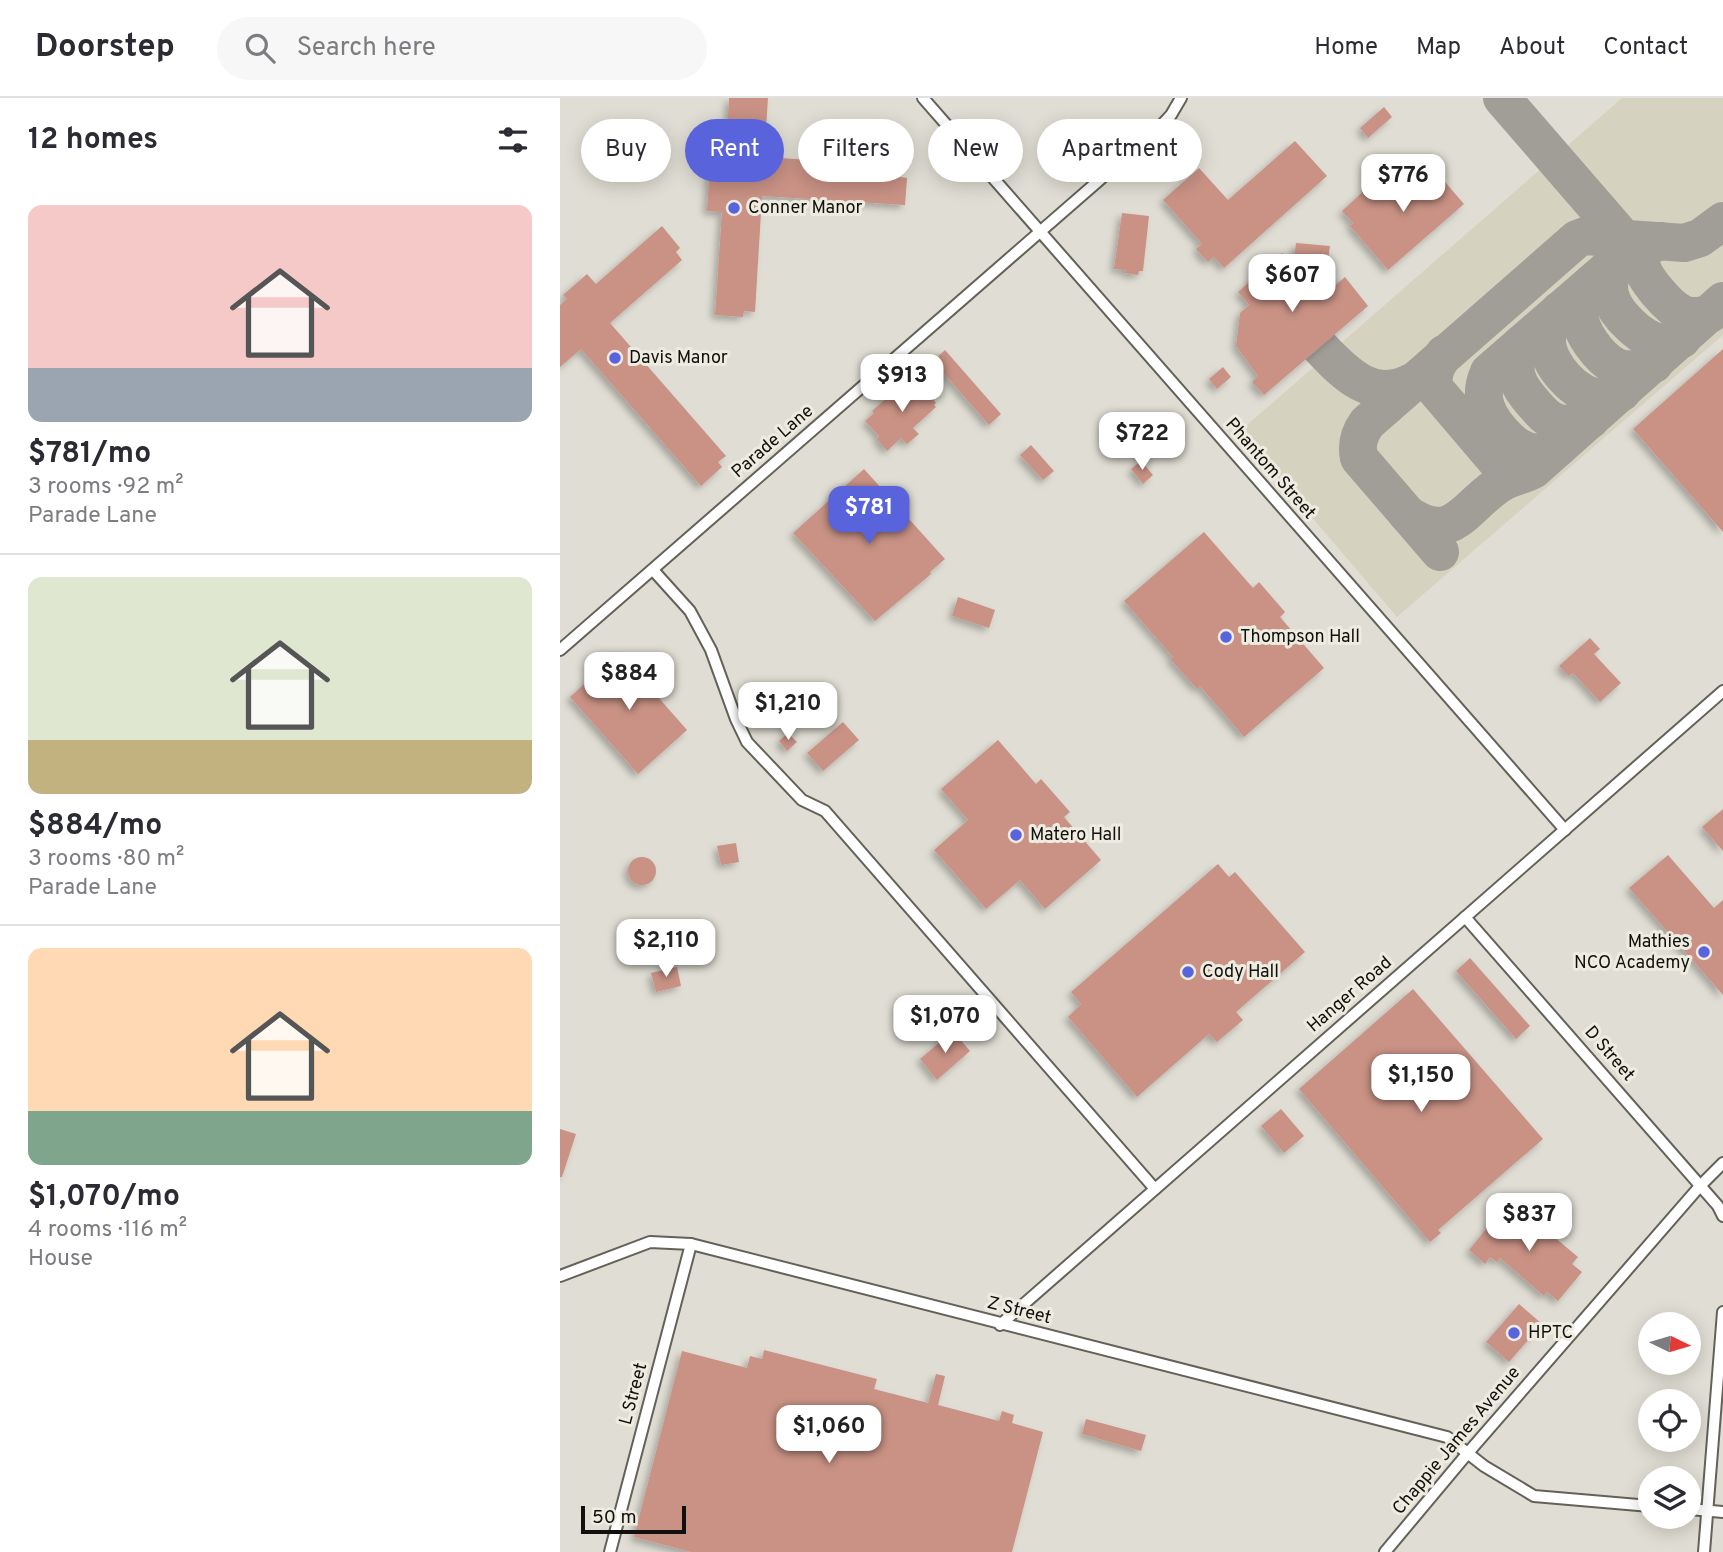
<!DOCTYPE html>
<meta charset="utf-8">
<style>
:root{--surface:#fff;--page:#f7f7f7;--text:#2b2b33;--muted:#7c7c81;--line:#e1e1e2;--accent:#5964dc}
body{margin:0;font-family:Overpass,sans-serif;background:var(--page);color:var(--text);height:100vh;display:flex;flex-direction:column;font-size:26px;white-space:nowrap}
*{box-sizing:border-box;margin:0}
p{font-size:23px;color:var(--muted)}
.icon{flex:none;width:38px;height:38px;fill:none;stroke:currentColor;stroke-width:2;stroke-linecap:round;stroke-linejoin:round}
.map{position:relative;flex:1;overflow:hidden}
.panel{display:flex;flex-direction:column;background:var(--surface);width:560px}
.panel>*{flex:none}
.top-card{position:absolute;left:21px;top:21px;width:665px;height:63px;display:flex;gap:14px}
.needle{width:46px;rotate:95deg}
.controls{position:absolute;left:1078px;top:1214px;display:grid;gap:14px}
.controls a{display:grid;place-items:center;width:63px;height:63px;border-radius:50%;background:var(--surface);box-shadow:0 4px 18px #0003;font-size:35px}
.scale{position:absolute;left:21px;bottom:18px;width:105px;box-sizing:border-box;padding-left:7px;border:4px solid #11100c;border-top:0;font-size:19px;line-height:24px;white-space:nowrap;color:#11100c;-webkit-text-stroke:5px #eeece1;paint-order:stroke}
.price{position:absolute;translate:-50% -60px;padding:0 16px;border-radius:14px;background:#fff;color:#222;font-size:23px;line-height:46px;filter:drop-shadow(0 2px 4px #0008)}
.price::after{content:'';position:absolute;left:50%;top:42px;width:21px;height:16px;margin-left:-10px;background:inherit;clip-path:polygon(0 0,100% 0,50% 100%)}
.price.active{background:var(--accent);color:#fff}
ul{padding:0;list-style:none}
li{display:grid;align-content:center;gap:14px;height:371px;padding:0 28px}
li+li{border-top:2px solid var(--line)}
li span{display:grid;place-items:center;height:217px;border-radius:14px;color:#555}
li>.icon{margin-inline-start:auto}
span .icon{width:126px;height:126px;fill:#fffc;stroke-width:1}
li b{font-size:30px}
h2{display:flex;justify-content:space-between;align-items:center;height:84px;padding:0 28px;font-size:30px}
.chip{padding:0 24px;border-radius:32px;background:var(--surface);box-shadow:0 4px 18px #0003;font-size:24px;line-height:63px}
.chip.active{background:var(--accent);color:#fff}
header{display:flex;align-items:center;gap:42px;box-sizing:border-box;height:98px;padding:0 35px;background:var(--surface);border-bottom:2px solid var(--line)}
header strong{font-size:33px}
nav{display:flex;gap:38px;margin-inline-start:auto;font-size:24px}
.search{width:490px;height:63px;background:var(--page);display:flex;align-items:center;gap:18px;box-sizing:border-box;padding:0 24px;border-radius:38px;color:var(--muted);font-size:26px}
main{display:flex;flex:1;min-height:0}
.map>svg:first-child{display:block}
</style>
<header>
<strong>Doorstep</strong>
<div class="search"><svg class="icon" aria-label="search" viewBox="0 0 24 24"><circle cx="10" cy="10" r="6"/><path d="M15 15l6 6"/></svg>Search here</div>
<nav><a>Home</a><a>Map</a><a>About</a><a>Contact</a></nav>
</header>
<main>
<section class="panel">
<h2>12 homes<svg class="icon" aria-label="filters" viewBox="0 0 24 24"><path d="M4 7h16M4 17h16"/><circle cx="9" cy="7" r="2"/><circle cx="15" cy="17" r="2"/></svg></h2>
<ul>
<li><span style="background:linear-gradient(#f6c9c9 75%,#9aa5b1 0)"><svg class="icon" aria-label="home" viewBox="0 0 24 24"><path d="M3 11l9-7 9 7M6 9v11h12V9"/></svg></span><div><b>$781/mo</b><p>3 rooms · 92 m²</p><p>Parade Lane</p></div></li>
<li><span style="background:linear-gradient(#dfe7d0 75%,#c2b280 0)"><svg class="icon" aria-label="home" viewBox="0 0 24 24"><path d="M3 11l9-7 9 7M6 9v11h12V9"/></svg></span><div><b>$884/mo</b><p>3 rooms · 80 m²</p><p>Parade Lane</p></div></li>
<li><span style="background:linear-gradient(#ffd9b3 75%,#7fa58c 0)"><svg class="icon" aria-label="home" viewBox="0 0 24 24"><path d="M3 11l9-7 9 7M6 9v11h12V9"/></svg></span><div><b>$1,070/mo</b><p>4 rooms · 116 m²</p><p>House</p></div></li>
</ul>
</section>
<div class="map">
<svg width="1163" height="1454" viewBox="0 0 1163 1454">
<defs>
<filter id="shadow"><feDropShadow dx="-4" dy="4" stdDeviation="3.5" flood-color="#0004"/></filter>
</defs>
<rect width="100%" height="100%" fill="#e0ded4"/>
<path fill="#d5d2c0" d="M 1062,0 L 1163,0 L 1163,237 L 837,519 L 679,334 Z"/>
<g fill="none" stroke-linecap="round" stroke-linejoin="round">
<g stroke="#a09e96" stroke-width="38">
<path d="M 942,0 L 1064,141"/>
<path d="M 1100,143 L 1084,150 C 1082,156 1080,160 1081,166 C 1084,181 1109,210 1123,216 C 1132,220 1141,218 1150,216"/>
<path d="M 1058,163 C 1051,174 1046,187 1051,200 C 1056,216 1082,242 1099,244 C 1107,245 1114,243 1122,241"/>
<path d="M 1029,188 C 1024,195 1019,203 1019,212 C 1018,232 1039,261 1057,269 C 1069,274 1083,270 1094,266"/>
<path d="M 1000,212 C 993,221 987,230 987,242 C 986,265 1017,300 1040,299 C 1048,299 1055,296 1062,294"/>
<path d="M 961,246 C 950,273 956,286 975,307 C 981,314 987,321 996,324 C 1007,328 1019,325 1030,322"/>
<path d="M 760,249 C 785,276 814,305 852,284"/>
<path d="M 884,256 C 876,268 871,277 875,291 L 938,365"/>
<path d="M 999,349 C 990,353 981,356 971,354 C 951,350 927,321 924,301 C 923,291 925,283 929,274 L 1064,157 L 1081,145 L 1090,143"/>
<path d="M 847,416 C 895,449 906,405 943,384 C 952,379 963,377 973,372 L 1163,203"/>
<path d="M 880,454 L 799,360 C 796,346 799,336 807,325 L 1017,141 L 1025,138 L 1124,145 L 1140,140 L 1163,123"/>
</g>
</g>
<g fill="#c99285" filter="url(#shadow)">
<path d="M 169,0 L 208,0 L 204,59 L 341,68 L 340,79 L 347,80 L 345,107 L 202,98 L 195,214 L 184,213 L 183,219 L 155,217 L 162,114 L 147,113 L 152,37 L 167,38 Z"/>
<path d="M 824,9 L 832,19 L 808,40 L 800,30 Z"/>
<path d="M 735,43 L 767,78 L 664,170 L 654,159 L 648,164 L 636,151 L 642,146 L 603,102 L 639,70 L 668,102 Z"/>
<path d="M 866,62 L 904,106 L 828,172 L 790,128 L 793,125 L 782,113 L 808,89 L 820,102 Z"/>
<path d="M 562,115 L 589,118 L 583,173 L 579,173 L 578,177 L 565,175 L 566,172 L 554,171 Z"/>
<path d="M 102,128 L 120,150 L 116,154 L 122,162 L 50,225 L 166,358 L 158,364 L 162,369 L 141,388 L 21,251 L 0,269 L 0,207 L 7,201 L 3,197 L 27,176 L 36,186 Z"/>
<path d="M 736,145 L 770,148 L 763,198 L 785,179 L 808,208 L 704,297 L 692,284 L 698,278 L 676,248 L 680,215 L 689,207 L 678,194 L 722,155 L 733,168 Z"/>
<path d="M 1163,251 L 1163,434 L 1073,331 Z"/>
<path d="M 385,252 L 441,316 L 429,327 L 373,263 Z"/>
<path d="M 663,269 L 671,279 L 657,291 L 649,281 Z"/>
<path d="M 354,280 L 360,286 L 362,284 L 375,299 L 373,301 L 376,305 L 374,307 L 376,309 L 353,330 L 359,336 L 347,346 L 341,340 L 327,353 L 317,341 L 319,338 L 305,323 L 314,315 L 312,313 L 345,284 L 347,286 Z"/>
<path d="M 471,347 L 494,373 L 483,382 L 460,357 Z"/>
<path d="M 581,363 L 593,377 L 583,386 L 571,371 Z"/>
<path d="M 304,371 L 385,461 L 370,474 L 371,476 L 315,523 L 233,435 Z"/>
<path d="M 644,434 L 693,490 L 699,484 L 725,514 L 720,519 L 764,570 L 684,639 L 640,588 L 637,591 L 610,561 L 613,559 L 564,503 Z"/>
<path d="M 398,499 L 435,512 L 429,530 L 392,518 Z"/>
<path d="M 1030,540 L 1040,551 L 1034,556 L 1061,585 L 1040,604 L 1013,575 L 1009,578 L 999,568 Z"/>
<path d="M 59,555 L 80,579 L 88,572 L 106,593 L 98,599 L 127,632 L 78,676 L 10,599 Z"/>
<path d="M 283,624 L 299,642 L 263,673 L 247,655 Z"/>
<path d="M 228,635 L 237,644 L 227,653 L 219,643 Z"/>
<path d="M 438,642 L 476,686 L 481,681 L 510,714 L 504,719 L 541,762 L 485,811 L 460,782 L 426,811 L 374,752 L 408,722 L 381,691 Z"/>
<path d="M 1163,711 L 1163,753 L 1142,729 Z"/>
<path d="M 176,745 L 179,764 L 161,767 L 157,748 Z"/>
<path d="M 1108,757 L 1154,810 L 1163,802 L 1163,897 L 1069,790 Z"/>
<circle cx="82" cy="773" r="14"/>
<path d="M 658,766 L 669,779 L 675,774 L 745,854 L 676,914 L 683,922 L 657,944 L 649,936 L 577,999 L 508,919 L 521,906 L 511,894 Z"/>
<circle cx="110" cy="834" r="7"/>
<circle cx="80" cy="840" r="7"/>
<path d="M 910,860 L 970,928 L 956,941 L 896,873 Z"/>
<path d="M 117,869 L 121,888 L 96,894 L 91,875 Z"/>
<path d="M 853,891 L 983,1041 L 878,1132 L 881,1135 L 870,1144 L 739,991 Z"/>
<path d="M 393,933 L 410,953 L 377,982 L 360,961 Z"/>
<path d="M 721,1011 L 744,1038 L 724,1055 L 701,1028 Z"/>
<path d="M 0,1031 L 16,1036 L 2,1079 L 0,1079 Z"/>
<path d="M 945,1108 L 958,1119 L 963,1113 L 1018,1159 L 1012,1166 L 1022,1174 L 998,1203 L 987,1194 L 984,1198 L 940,1160 L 937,1164 L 930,1159 L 925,1166 L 909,1152 Z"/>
<path d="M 959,1206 L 982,1226 L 949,1264 L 926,1244 Z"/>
<path d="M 204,1252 L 317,1281 L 314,1291 L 368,1305 L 376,1276 L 385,1278 L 378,1307 L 439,1323 L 442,1313 L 454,1317 L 452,1325 L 483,1334 L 452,1454 L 131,1454 L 74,1439 L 122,1253 L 187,1270 L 190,1258 L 202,1261 Z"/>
<path d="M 526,1321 L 586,1337 L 581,1353 L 522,1336 Z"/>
</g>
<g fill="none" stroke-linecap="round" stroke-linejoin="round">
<defs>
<g id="street">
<path d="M 363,0 L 1005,732"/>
<path d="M 93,472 L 130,513 L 151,552 L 176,621 L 187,644 L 242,702 L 265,713 L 595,1091"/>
<path d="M 0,552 L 598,31 L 611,17 L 621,0"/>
<path d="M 905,819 L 1158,1108 L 1163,1118"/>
<path d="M 0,1178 L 90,1144 L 131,1146 L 887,1339 L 924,1368 L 974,1398 L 1090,1408"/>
<path d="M 440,1227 L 1163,593"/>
<path d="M 1129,1411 L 1163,1414"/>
<path d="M 50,1454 L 131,1146"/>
<path d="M 825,1454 L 907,1356 L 1140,1088 L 1163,1065"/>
<path d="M 1144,1454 L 1163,1214"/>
</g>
</defs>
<use href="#street" stroke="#636158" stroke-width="14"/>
<use href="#street" stroke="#fff" stroke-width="10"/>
</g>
<g fill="#5964dc" stroke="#eeece1" stroke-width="2.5">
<circle cx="174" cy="110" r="7"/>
<circle cx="55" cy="260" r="7"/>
<circle cx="666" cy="539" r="7"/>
<circle cx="456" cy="737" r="7"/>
<circle cx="1144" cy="854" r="7"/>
<circle cx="628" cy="874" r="7"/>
<circle cx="954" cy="1235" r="7"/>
</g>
<g text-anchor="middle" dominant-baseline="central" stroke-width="6" stroke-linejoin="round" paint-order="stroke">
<g font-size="18" fill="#11100c" stroke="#eeece1" text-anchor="start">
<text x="188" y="110">Conner Manor</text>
<text x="69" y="260">Davis Manor</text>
<text x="680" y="539">Thompson Hall</text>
<text x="470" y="737">Matero Hall</text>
<text x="1130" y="844" text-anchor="end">Mathies<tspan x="1130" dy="21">NCO Academy</tspan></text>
<text x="642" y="874">Cody Hall</text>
<text x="968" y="1235">HPTC</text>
</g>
<g font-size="18" fill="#11100c" stroke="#eeece1">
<text transform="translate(213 344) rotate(-41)">Parade Lane</text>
<text transform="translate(710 371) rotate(49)">Phantom Street</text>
<text transform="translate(790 897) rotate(-41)">Hanger Road</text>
<text transform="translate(1049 956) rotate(49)">D Street</text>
<text transform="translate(459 1213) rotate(14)">Z Street</text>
<text transform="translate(74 1296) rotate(-75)">L Street</text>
<text transform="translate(897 1343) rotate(-50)">Chappie James Avenue</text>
</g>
</g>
</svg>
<div class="controls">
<a><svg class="needle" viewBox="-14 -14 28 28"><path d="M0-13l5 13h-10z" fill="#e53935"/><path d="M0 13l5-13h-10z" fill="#7c7c81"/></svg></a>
<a><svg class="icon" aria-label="locate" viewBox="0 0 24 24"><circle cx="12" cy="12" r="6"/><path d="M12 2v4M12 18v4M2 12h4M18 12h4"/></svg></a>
<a><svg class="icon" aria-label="layers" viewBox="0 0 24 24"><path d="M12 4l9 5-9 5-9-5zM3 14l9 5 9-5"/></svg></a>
</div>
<div class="scale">50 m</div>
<b class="price" style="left:843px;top:116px">$776</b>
<b class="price" style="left:732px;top:216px">$607</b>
<b class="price" style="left:342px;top:316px">$913</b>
<b class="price" style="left:582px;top:374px">$722</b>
<b class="price active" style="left:309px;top:448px">$781</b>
<b class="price" style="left:69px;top:614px">$884</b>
<b class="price" style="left:228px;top:644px">$1,210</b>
<b class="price" style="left:106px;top:881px">$2,110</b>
<b class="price" style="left:385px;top:957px">$1,070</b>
<b class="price" style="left:861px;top:1016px">$1,150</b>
<b class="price" style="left:969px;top:1155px">$837</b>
<b class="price" style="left:269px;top:1367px">$1,060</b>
<div class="top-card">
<a class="chip">Buy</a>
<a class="chip active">Rent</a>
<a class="chip">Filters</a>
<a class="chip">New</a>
<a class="chip">Apartment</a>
</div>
</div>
</main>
